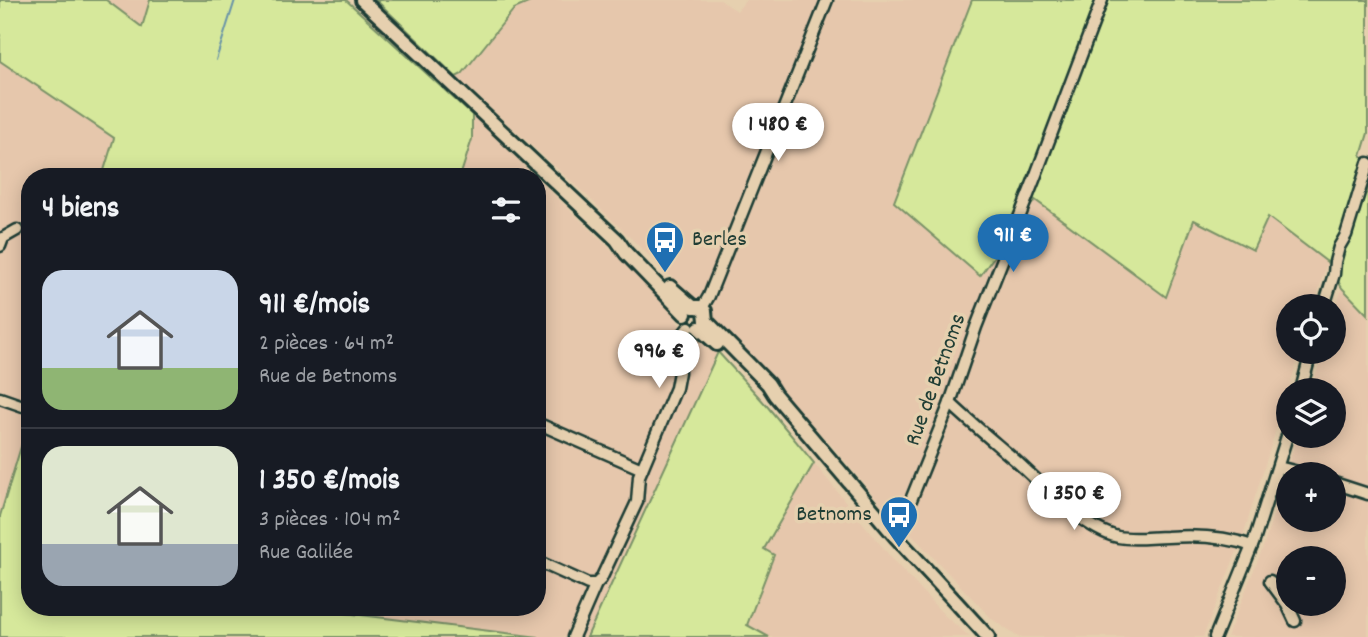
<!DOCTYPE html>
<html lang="fr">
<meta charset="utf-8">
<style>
:root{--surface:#171b24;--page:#20242c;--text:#f1f3f6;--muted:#9ea1a6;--line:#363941;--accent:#1f6fb2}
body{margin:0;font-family:Dekko,sans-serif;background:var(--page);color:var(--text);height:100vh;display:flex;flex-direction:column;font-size:26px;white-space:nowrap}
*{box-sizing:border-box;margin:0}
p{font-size:23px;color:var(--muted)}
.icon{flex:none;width:38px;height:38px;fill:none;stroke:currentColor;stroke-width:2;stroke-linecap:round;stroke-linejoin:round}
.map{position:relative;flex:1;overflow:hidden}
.details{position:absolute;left:21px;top:168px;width:525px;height:448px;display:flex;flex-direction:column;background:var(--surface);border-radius:28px;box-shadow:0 4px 18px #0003}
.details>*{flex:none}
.fabs{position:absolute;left:1276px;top:294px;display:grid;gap:14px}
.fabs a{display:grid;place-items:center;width:70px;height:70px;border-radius:50%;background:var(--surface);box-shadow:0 4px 18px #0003;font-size:35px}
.price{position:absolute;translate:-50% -60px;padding:0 16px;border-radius:24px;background:#fff;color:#222;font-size:23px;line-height:46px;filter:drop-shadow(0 2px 4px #0008)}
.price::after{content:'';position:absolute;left:50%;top:42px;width:21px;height:16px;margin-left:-10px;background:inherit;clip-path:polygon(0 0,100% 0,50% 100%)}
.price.selected{background:var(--accent);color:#fff}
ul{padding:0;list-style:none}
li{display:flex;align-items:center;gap:21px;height:175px;padding:0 21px}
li+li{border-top:2px solid var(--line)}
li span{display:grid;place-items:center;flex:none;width:196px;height:140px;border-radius:21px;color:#555}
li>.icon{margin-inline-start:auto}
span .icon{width:84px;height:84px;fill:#fffc;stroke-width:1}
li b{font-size:30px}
h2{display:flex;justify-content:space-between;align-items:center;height:84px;padding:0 21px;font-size:30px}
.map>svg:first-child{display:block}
</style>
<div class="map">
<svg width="1368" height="637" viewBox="0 0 1368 637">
<rect width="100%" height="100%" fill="#e6d0af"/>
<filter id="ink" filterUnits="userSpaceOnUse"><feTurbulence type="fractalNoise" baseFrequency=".0143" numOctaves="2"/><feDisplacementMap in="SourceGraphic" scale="14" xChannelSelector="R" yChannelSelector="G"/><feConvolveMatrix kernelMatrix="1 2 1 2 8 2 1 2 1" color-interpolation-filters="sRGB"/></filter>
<g filter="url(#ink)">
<g fill="#e6c7ac" fill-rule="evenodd">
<path d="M 106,0 L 150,0 L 142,27 Z"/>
<path d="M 535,0 L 720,0 L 737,11 L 746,0 L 972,0 L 894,202 L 980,275 L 1034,199 L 1165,296 L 1194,219 L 1252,250 L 1268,217 L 1327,262 L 1314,306 L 1288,306 L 1288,352 L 1300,352 L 1243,536 L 1203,637 L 1018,637 L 992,619 L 910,533 L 890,515 L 833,447 L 781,393 L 714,318 L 712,301 L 705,296 L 694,299 L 584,193 L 456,77 L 462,74 L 514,9 Z"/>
<path d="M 0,61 L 114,138 L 102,177 L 30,177 L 30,417 L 0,516 Z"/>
<path d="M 472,115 L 536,177 L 460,177 L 472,139 Z"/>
<path d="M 537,178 L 631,269 L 674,313 L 679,325 L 688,334 L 699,336 L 718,352 L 587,637 L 539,637 L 320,610 L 321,607 L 537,607 Z"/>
<path d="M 1342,288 L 1368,315 L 1368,637 L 1227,637 L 1264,545 L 1297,436 L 1334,436 L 1334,390 L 1311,390 L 1323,352 L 1334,352 L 1334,315 ZM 1288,474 L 1334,474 L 1334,520 L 1288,520 ZM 1288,558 L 1334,558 L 1334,604 L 1288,604 Z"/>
<path d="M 814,463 L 894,561 L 944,615 L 970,637 L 769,637 L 747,625 L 774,556 L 764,549 Z"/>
</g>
<g fill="#d6e89b" stroke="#7a9268" stroke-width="2">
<path d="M 0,0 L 106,0 L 142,27 L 150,0 L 346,0 L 472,115 L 472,139 L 460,177 L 102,177 L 114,138 L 0,61 Z"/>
<path d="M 376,0 L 535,0 L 514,9 L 462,74 L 456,77 Z"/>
<path d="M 972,0 L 1368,0 L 1368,133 L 1361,156 L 1368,163 L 1368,315 L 1342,288 L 1327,262 L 1268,217 L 1253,250 L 1194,220 L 1166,297 L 1035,200 L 980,276 L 894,202 Z"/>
<path d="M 718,352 L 767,406 L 814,463 L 764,549 L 774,555 L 747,625 L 769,637 L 587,637 Z"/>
<path d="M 30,417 L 30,607 L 321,607 L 321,610 L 539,637 L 0,637 L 0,516 Z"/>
</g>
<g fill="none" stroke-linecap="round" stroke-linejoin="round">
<path stroke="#6893a8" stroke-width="2" d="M 216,60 L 235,0"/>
<defs>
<g id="minor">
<path d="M 0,246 L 3,238 L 17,230"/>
<path d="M 1324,306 L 1334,274 L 1335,262 L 1339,247 L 1346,235 L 1368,163"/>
<path d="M 702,308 L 709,296 L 827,0"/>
<path d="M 1301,390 L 1311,352"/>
<path d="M 0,398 L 23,406"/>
<path d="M 950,403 C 971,423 993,441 1015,460 C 1042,484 1083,529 1118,537 C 1134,540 1151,537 1167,537 C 1195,535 1225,536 1252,546"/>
<path d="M 537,423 L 642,469"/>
<path d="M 1278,467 L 1306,474"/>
<path d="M 1334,483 L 1368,494"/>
<path d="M 896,537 L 950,403 L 976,327 L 1034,180 L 1102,0"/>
<path d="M 537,561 L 588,584 L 596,584 L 601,579 L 637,502 L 639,476 L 676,388 L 679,372 L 677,344 L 679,339 L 689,327"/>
<path d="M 1270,581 L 1287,604 L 1295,621"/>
<path d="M 573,637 L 596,584"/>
<path d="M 1215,637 L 1254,541 L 1288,433"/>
</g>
<g id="major">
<path d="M 362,0 L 617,240 L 626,253 L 685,314"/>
<path d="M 670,287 L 693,307 L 699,307 L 705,311 L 706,321"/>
<path d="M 706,321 L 768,384 L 775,395 L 896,537 L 988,637"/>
<path d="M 699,328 L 717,344"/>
</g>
</defs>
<use href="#minor" stroke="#1f3d34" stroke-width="15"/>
<use href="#major" stroke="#1f3d34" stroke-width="18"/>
<use href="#minor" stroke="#e6d0af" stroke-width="10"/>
<use href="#major" stroke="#e6d0af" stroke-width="12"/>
</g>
</g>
<defs>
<symbol id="bus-pin" viewBox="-11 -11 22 30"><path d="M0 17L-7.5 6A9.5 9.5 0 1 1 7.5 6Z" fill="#1f6fb2" stroke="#e6d0af"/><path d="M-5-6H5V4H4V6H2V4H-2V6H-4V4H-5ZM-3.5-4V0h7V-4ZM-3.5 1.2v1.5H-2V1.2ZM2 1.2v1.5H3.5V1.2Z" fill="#fff"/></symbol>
</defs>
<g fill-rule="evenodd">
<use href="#bus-pin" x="643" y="218" width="44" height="60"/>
<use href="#bus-pin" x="877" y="493" width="44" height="60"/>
</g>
<g text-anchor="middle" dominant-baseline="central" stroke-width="7" stroke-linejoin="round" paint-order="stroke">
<g font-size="23" fill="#1f3d34" stroke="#e6d0af" text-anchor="start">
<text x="692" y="240">Berles</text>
<text x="872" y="515" text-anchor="end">Betnoms</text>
</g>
<g font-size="23" fill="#1f3d34" stroke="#e6d0af">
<text transform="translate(937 380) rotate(-70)">Rue de Betnoms</text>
</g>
</g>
</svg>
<div class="fabs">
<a><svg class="icon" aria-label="locate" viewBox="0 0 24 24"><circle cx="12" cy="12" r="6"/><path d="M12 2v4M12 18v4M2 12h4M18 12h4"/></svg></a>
<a><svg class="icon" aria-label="layers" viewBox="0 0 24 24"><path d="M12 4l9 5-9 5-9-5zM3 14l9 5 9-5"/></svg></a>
<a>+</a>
<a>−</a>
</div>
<b class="price" style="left:778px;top:163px">1 480 €</b>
<b class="price selected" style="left:1013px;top:274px">911 €</b>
<b class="price" style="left:659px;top:390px">996 €</b>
<b class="price" style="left:1074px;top:532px">1 350 €</b>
<section class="details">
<h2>4 biens<svg class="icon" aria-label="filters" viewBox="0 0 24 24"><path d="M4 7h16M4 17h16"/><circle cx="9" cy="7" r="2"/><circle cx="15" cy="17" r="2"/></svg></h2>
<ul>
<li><span style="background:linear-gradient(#c9d6e8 70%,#8fb573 0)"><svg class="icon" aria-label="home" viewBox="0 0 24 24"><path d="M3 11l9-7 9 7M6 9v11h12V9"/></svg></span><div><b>911 €/mois</b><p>2 pièces · 64 m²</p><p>Rue de Betnoms</p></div></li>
<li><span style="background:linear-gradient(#dfe7d0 70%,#9aa5b1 0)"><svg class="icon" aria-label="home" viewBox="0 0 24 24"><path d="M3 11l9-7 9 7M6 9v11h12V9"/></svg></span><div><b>1 350 €/mois</b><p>3 pièces · 104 m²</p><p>Rue Galilée</p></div></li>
</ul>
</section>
</div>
